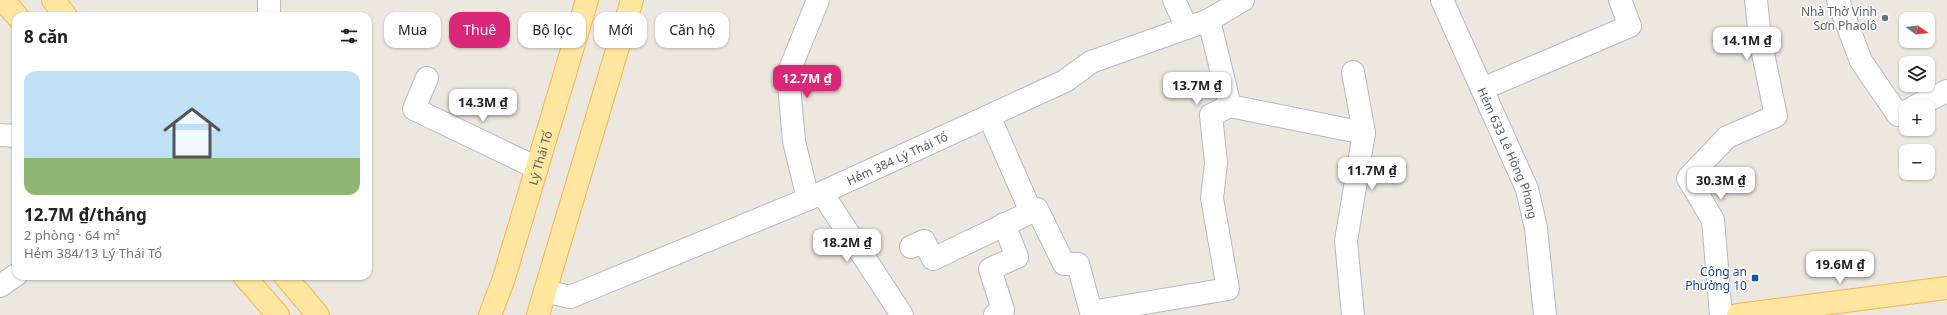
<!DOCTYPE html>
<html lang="vi">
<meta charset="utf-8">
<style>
:root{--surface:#fff;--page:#f6f6f6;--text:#222;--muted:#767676;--line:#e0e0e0;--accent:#db2777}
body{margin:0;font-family:"Noto Sans",sans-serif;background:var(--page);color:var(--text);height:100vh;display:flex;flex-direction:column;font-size:15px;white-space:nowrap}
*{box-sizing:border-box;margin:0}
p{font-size:13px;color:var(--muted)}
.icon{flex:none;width:22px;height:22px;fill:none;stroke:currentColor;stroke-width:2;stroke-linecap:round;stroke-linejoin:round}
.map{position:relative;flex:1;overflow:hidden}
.side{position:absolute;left:12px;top:12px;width:360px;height:268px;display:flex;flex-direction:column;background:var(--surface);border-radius:12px;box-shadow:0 1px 3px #0004}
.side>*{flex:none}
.banner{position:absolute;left:384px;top:12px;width:380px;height:36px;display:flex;gap:8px}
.needle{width:26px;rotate:104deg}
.buttons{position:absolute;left:1899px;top:12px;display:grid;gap:8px}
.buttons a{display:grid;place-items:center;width:36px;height:36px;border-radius:8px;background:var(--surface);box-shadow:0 1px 3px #0004;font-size:20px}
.price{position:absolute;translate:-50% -34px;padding:0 9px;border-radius:8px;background:#fff;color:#222;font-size:13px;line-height:26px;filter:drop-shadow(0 1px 2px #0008)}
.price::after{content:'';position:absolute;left:50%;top:24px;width:12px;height:9px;margin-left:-6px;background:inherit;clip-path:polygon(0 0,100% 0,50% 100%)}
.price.active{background:var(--accent);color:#fff}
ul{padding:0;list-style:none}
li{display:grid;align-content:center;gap:8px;height:212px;padding:0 12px}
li+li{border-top:1px solid var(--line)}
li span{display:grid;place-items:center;height:124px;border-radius:12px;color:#555}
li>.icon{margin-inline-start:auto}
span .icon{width:72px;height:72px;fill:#fffc;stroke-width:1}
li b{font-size:17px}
h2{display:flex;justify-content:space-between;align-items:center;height:48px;padding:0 12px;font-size:17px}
.chip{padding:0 14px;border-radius:12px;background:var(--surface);box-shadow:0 1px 3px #0004;font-size:14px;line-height:36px}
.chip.active{background:var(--accent);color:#fff}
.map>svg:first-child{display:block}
</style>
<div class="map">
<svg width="1947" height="315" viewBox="0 0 1947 315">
<rect width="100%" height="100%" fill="#ece8df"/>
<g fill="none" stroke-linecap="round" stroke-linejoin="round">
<defs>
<g id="minor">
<path d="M 1174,0 L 1187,28"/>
<path id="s1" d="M 1442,0 L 1527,189 L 1536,228 L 1545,315"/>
<path d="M 1838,0 L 1861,61 L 1898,115 L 1906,111"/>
<path d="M 269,16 L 269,0"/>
<path d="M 1353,72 L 1364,133 L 1346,241 L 1353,315"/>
<path d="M 427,78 L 414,109 L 537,168"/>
<path d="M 1482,89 L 1630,26 L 1620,0"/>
<path d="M 1230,106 L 1364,133"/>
<path d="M 1914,107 L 1947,91"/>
<path d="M 989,116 L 1031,212 L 1037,209 L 1064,264 L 1078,264 L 1091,312 L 1228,289 L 1212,198 L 1216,163 L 1211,115 L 1230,106 L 1209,20"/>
<path d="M 0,135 L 16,136"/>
<path d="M 822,193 L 902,315"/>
<path d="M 808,199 L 794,141 L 788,74 L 818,0"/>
<path d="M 911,247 L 924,241 L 933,259 L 1031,212"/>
<path d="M 0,286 L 16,275"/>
<path id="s2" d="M 545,291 L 570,297 L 808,199 L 1065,81 L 1091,62 L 1209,20 L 1243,0"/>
<path d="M 995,315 L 1001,313 L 1003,310 L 990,269 L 1017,257 L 1004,224"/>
<path d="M 1721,315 L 1713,220 L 1688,178 L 1727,137 L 1776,116 L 1760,39 L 1756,0"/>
</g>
<g id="major">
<path d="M 3,0 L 17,16"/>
<path d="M 53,0 L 66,16"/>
<path d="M 244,276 L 278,315"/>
<path d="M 285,276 L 318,315"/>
<path id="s3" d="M 490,315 L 503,281 L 587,0"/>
<path d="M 538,315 L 632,0"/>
<path d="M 1738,315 L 1947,288"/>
</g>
</defs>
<use href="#minor" stroke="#b5b8bd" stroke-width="24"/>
<use href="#major" stroke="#f5b44f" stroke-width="24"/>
<use href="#minor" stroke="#fff" stroke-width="22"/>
<use href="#major" stroke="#ffe6a1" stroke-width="22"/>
</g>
<circle fill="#6b7280" stroke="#fff" stroke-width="1.5" cx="1885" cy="18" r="4"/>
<rect fill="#1a4fb4" stroke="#fff" stroke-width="1.5" x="1751" y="274" width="8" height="8" rx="2"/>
<g text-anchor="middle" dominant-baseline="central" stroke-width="3" stroke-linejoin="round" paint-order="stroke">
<g font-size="12" fill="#5b616d" stroke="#fff" text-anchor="end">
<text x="1877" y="11">Nhà Thờ Vinh<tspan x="1877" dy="14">Sơn Phaolô</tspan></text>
</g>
<g font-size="12" fill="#585d61" stroke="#fff">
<text stroke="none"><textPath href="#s1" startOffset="167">Hẻm 633 Lê Hồng Phong</textPath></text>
<text stroke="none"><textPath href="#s3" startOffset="165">Lý Thái Tổ</textPath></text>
<text stroke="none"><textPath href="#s2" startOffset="381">Hẻm 384 Lý Thái Tổ</textPath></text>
</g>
<g font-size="12" fill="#164399" stroke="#fff" text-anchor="end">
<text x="1747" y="271">Công an<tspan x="1747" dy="14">Phường 10</tspan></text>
</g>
</g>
</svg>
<div class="buttons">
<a><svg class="needle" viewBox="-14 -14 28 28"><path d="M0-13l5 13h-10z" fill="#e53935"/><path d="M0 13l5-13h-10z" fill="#767676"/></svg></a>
<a><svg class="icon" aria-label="layers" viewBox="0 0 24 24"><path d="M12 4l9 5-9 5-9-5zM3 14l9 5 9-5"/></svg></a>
<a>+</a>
<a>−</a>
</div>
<b class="price" style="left:1747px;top:61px">14.1M ₫</b>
<b class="price active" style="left:807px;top:99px">12.7M ₫</b>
<b class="price" style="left:1197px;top:106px">13.7M ₫</b>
<b class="price" style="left:483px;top:123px">14.3M ₫</b>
<b class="price" style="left:1372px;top:191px">11.7M ₫</b>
<b class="price" style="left:1721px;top:201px">30.3M ₫</b>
<b class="price" style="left:847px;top:263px">18.2M ₫</b>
<b class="price" style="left:1840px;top:285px">19.6M ₫</b>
<div class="banner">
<a class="chip">Mua</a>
<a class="chip active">Thuê</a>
<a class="chip">Bộ lọc</a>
<a class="chip">Mới</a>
<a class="chip">Căn hộ</a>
</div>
<section class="side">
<h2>8 căn<svg class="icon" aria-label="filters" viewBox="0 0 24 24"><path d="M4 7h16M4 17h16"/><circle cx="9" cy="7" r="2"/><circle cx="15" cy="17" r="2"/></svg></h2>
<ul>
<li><span style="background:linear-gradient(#bfe0f5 70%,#8fb573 0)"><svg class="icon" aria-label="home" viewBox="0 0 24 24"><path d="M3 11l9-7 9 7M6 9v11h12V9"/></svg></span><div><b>12.7M ₫/tháng</b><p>2 phòng · 64 m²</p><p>Hẻm 384/13 Lý Thái Tổ</p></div></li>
</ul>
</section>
</div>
